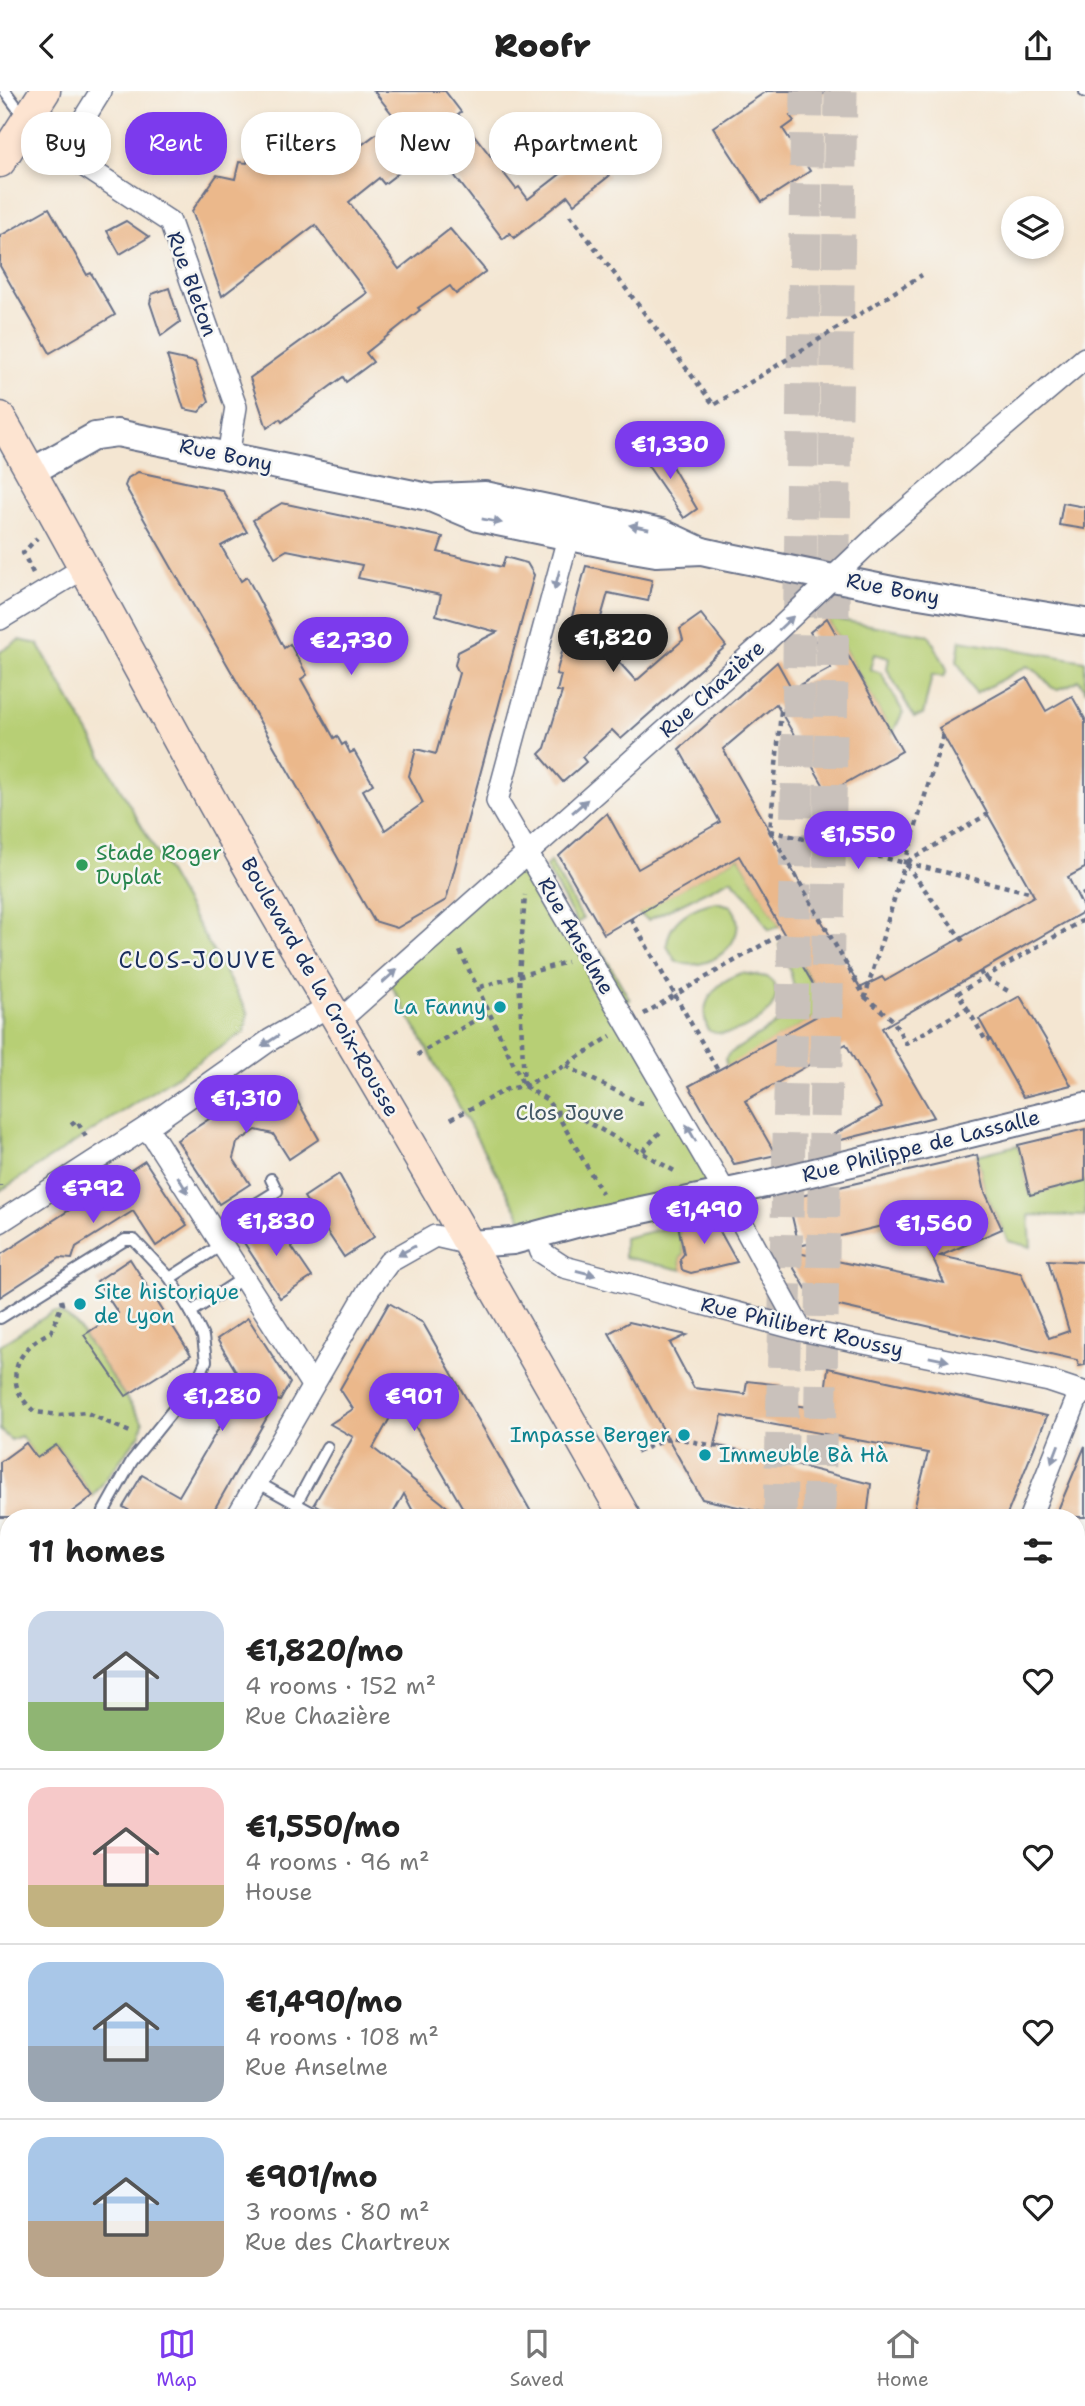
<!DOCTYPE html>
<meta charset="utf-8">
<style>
:root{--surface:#fff;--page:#f6f6f6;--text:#222;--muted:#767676;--line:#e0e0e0;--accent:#7c3aed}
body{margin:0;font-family:"Shantell Sans",sans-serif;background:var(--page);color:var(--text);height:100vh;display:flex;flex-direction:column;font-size:26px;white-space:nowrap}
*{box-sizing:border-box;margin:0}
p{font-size:23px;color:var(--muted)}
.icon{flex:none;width:38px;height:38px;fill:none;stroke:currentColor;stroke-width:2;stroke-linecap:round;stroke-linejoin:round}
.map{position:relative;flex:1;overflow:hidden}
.drawer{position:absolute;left:0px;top:1418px;width:1085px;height:800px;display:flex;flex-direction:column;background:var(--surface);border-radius:28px 28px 0 0;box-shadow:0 4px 10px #0003}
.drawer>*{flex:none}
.hud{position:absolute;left:21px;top:21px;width:700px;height:63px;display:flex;gap:14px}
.controls{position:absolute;left:1001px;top:105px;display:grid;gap:14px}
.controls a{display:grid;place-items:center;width:63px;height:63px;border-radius:50%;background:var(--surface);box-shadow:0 4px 10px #0003;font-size:35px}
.price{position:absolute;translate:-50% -60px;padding:0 16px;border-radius:24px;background:var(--accent);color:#fff;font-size:23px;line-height:46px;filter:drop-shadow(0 2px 4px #0008)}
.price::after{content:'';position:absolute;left:50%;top:42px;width:21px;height:16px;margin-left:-10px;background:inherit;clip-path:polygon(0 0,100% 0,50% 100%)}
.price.selected{background:#222;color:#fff}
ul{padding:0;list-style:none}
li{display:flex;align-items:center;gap:21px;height:175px;padding:0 28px}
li+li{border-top:2px solid var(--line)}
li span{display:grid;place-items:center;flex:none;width:196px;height:140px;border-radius:21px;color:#555}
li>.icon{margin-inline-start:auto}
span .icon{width:84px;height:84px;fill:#fffc;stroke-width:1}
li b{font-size:30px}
h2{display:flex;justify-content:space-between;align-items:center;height:84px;padding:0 28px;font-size:30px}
.tag{padding:0 24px;border-radius:28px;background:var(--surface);box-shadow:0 4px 10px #0003;font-size:24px;line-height:63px}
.tag.selected{background:var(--accent);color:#fff}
header{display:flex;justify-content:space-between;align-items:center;height:91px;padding:0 28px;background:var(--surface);font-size:32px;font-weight:800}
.menu{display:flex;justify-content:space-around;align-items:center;height:98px;border-top:2px solid var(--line);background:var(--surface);font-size:19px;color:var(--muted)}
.menu a{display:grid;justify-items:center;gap:4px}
.menu .selected{color:var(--accent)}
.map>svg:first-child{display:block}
</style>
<header><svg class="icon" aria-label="back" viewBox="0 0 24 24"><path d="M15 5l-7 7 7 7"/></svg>Roofr<svg class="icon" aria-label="share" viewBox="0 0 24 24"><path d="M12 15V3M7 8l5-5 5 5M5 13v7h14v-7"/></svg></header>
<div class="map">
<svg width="1085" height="2217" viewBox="0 0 1085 2217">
<rect width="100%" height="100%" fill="#f6f6f2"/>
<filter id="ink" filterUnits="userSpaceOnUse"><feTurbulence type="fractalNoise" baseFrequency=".0143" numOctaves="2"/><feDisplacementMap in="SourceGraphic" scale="14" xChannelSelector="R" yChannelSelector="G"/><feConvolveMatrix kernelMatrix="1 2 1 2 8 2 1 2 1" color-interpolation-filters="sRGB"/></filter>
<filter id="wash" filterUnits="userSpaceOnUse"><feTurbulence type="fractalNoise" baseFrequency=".00686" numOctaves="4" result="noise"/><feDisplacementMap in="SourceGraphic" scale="28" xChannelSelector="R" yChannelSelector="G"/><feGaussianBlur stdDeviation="1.57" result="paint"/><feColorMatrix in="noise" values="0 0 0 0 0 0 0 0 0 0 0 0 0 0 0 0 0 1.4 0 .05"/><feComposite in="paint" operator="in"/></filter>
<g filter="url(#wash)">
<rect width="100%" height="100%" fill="#f4e6d2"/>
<g fill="#b7cf74" stroke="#697f69" stroke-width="2">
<path d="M 827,527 L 929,544 L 947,578 L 944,586 L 932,584 L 923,624 L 914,626 L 887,578 L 889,567 L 874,563 L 870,578 L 881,582 L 903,621 L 892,643 Z"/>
<path d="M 19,549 L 38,553 L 248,922 L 244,941 L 0,1100 L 0,561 Z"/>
<path d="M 960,549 L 1085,570 L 1085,599 L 1079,589 C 1041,610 1058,589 1027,575 L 975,603 L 957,570 Z"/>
<path d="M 528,762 L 723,1101 L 532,1146 L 389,890 Z"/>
<path d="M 739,765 L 780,835 L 769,839 L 749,807 L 731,788 L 648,829 L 638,822 Z"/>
<path d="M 550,771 L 583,828 L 577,832 L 546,776 Z"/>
<path d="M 716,811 L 731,815 C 756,848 705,887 675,869 L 667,855 C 668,829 693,815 716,811 Z"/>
<path d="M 786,847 L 828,919 L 727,976 L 725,968 L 729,963 C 782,928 814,923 779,854 Z"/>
<path d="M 601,859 L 630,909 L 623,913 L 594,863 Z"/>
<path d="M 741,882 L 767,886 C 800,910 736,955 708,939 C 697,912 716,891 741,882 Z"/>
<path d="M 1018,1054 L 1030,1103 L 1085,1090 L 1085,1125 L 1029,1124 L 1031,1156 L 1008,1150 L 985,1101 L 977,1064 Z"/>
<path d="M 678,1134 L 684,1163 L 680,1168 L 682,1179 L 624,1166 L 624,1147 Z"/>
<path d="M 53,1221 L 59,1221 L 75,1232 L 143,1332 L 140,1343 L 93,1405 L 56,1354 L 37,1368 L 21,1345 L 11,1349 L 0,1339 L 0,1254 Z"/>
<path d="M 528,2209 L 575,2209 L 577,2217 L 530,2217 Z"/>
</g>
<g id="blocks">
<g fill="#ebb88b">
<path d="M 374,0 L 445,0 L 461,21 L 458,23 L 516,98 L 519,96 L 528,108 L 589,61 L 609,85 L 574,113 L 568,105 L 514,147 L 510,142 L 503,148 L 428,50 L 396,74 L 401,80 L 384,93 L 379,87 L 349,111 L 399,178 L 450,138 L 486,180 L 456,203 L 450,195 L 418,217 L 420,219 L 366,262 L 373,271 L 346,291 L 343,286 L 282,331 L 280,328 L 267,337 L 250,287 L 367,202 L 315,134 L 222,205 L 192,120 L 217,84 L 235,88 L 239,71 L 247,72 L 249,64 L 259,66 L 261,56 L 269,58 L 271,51 L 281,53 L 283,43 L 303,48 L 327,80 L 396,28 Z"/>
<path d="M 767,0 L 828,0 L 790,25 L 794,30 L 783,38 L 810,80 L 762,111 L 713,36 Z"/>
<path d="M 49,117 L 87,184 L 91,182 L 115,224 L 50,262 L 0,175 L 0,145 Z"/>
<path d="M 126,130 L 149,146 L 120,163 L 107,140 Z"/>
<path d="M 169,197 L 180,231 L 161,245 L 150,212 L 152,203 Z"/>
<path d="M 167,265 L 195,271 L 209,310 L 199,321 L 184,318 Z"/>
<path d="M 660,355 L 697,418 L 684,427 L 642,366 Z"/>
<path d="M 138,381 L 222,399 L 247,441 L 221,455 L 241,490 L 247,486 L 284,557 L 290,553 L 307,584 L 301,588 L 334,647 L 337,645 L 342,654 L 345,652 L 350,662 L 354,660 L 373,693 L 363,699 L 385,739 L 423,712 L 409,685 L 416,658 L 436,663 L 459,582 L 455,574 L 458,561 L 497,541 L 436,524 L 441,504 L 358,487 L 362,474 L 287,459 L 275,466 L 253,429 L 282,412 L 443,446 L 438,461 L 502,476 L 505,466 L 527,472 L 534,484 L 446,809 L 397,837 L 374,830 L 125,395 L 128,387 Z"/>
<path d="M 1063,412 L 1085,416 L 1085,438 L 1059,434 Z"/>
<path d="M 586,475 L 652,489 L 648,510 L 608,502 L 596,544 L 600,549 L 598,557 L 618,562 L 618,570 L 636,590 L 683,549 L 680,538 L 701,523 L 726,555 L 621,648 L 612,639 L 582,666 L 586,671 L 563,691 L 539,663 L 545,657 L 562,601 L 557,600 L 561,584 L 556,583 Z"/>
<path d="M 827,527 L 902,660 L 828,702 L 776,613 L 723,658 L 860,897 L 882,886 L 885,890 L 1034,805 L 939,637 L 1027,587 L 1046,620 L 1072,605 L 1085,628 L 1085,777 L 1068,786 L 1085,820 L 882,937 L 934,1026 L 837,1050 L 834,1043 L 882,1017 L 846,953 L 745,1010 L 776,1064 L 734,1073 L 689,995 L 828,919 L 739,765 L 604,843 L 559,765 L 607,722 L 638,778 L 720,731 L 679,658 L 777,571 L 792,598 L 831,577 L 810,541 Z"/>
<path d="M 1020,905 L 1049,954 L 1071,994 L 1023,1006 L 979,928 Z"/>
<path d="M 270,988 L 289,995 L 319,1048 L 289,1068 L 273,1043 L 256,1039 L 237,1052 L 233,1067 L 250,1093 L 219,1113 L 177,1049 Z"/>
<path d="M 1085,1038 L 1085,1090 L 1030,1104 L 1018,1054 Z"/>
<path d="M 977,1064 L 985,1101 L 1002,1138 L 940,1165 L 1021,1182 L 1049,1247 L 1069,1240 L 1048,1169 L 1085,1171 L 1085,1274 L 1079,1275 L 1077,1269 L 813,1209 L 783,1159 L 944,1192 L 915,1127 L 799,1155 L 788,1108 Z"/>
<path d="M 145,1070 L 187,1134 L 156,1155 L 133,1120 L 76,1156 L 72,1168 L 60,1167 L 0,1206 L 0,1164 Z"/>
<path d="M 339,1083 L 374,1146 L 344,1166 L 304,1106 Z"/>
<path d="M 712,1126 L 737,1171 L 691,1182 L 682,1179 L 680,1168 L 684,1163 L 678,1134 Z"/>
<path d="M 272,1127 L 312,1186 L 280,1207 L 241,1147 Z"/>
<path d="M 130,1168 L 191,1264 L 126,1305 L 84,1244 L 118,1222 L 97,1190 Z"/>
<path d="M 389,1212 L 423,1232 L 534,1426 L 468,1426 L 400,1309 L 373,1357 L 460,1426 L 416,1426 L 404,1403 L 391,1426 L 337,1426 L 314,1413 L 353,1346 L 330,1333 L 353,1318 L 340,1298 Z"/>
<path d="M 248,1227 L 290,1292 L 280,1310 L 277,1309 L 211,1424 L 216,1426 L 141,1426 L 123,1416 L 142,1384 L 179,1405 L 244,1294 L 217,1248 Z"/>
<path d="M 629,1231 L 687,1244 L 670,1252 L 694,1297 L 745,1303 L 747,1290 L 782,1294 L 779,1312 L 823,1318 L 828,1277 L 1047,1325 L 1006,1426 L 912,1426 L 928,1362 L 722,1324 L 715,1354 L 871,1393 L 867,1426 L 783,1426 L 702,1408 L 609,1242 Z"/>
<path d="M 26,1352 L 37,1367 L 56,1354 L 93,1405 L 65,1426 L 0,1426 L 0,1371 Z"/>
<path d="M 1085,1356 L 1085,1426 L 1055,1426 L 1085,1355 Z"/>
</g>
</g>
</g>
<g filter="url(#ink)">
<use href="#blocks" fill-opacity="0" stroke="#676f87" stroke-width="2"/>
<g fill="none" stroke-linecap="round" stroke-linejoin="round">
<g stroke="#c9c1bb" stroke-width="33" stroke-dasharray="33 17" stroke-linecap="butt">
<path d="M 780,1426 L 797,709 L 807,0"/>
<path d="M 819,1426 L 841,0"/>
<path d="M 771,2208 L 771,2217"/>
<path d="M 809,2217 L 809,2208"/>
</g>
<defs>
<g id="service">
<path d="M 5,0 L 25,27"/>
<path d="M 1085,0 L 1085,1"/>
<path d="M 211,1141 L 277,1100 L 271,1088"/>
<path d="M 170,1187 L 191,1221"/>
<path d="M 0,1227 L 125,1149 L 134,1149 L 170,1187 L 220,1155"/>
<path d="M 257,1391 L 320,1426"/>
<path d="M 296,1413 L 327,1356"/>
<path d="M 109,1426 L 104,1420 L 132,1370 L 198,1288 L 206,1270 L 203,1246 L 191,1221 L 242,1188"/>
<path d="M 0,1932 L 9,1931"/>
<path d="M 0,2054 L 9,2054"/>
</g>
<g id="minor">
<path d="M 101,0 L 63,61 L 170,131 L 236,316 L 228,365"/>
<path d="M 572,432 L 497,710 L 725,1101 L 801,1239"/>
<path d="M 0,528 L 82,478"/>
<path d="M 339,930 L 765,551 L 885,437 L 1085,267"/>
<path d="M 147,1036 L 312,1294"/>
<path d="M 0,1131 L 147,1036 L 270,949 L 329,915"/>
<path d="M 535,1144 L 541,1161 L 564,1176 L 801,1239 L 1049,1290 L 1085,1302"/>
<path d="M 237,1426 L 369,1198 L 389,1171 L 435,1145 L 470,1153"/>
<path d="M 1030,1426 L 1080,1300"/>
<path d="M 0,1508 L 9,1519"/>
<path d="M 1076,1534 L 1085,1534"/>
<path d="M 1076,2043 L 1085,1951"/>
<path d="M 1076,2187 L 1085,2191"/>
<path d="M 105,2208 L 105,2217"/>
<path d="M 411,2217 L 413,2208"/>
<path d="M 938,2217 L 976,2208"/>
</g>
<g id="tertiary">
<path d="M 31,381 L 95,345 L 117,342 L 428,406 L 478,427 L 609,454 L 656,462 L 702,460"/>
<path d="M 437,406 L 485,404 L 614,431 L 661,441 L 702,460 L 720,464 L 907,502 L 1085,531"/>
<path d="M 470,1153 L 513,1150 L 580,1132 L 765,1093 L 1085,1015"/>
<path d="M 1076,1786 L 1085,1787"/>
</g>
<g id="secondary">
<path d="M 0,71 L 45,0"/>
<path d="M 0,326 C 111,521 213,721 329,914 C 430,1083 528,1255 625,1426"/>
<path d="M 919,2208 L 921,2217"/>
</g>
</defs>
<use href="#service" stroke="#676f87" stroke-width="14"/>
<use href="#minor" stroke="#676f87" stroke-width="24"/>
<use href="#tertiary" stroke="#676f87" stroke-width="30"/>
<use href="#secondary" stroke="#676f87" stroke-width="33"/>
<g stroke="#676f87" stroke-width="4.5" stroke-dasharray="5 5" stroke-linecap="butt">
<path d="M 570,124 L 714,314 L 922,184"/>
<path d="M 33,482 L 23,462 L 37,447"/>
<path d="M 781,620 L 770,740 L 865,906 L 943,644"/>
<path d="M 770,740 L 1033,802"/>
<path d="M 1083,801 L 1085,805"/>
<path d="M 631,828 L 675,904 L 644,923"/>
<path d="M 963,850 L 905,772 L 988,723"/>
<path d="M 460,860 L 524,995 L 546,1008 L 556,1021 L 568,1020 L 678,1082"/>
<path d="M 980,880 L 983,886 L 1010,901"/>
<path d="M 480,896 L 567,871"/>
<path d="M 865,906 L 893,929 L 906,952 L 967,917 L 958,902 L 1085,828"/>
<path d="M 967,917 L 986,950 L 990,948"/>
<path d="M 417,964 L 487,922"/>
<path d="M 566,975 L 646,1015"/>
<path d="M 717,978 L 675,904 L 783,842"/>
<path d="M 524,994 L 519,884 L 525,804"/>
<path d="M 556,1021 L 602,1102"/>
<path d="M 451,1028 L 507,998 L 524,995 L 566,974 L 611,945"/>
<path d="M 71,1034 L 77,1030 L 87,1048"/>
<path d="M 643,1060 L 662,1039"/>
<path d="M 0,1094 L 0,1095"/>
<path d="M 61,1209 L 62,1213 L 51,1241 C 16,1257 0,1292 35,1321 L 59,1324 L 85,1321 L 132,1342"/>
<path d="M 637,1361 L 671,1346 L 771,1367"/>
<path d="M 1076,1633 L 1085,1633"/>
</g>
<use href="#service" stroke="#fff" stroke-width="10"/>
<use href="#minor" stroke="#fff" stroke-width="21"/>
<use href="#tertiary" stroke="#fff" stroke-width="26"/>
<use href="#secondary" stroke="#fde4d1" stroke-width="30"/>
</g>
<defs><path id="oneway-solid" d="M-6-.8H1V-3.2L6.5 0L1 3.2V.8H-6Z" transform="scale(1.75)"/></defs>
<g fill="#8d97ae">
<use href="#oneway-solid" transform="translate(492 430) rotate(11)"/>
<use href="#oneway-solid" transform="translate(639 436) rotate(-168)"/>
<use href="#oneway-solid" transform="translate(557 489) rotate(105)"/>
<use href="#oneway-solid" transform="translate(786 532) rotate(-43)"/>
<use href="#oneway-solid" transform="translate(580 715) rotate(-41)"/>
<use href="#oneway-solid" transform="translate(390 885) rotate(-42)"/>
<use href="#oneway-solid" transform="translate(270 950) rotate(147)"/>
<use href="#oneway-solid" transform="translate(691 1042) rotate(-120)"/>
<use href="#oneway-solid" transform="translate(183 1094) rotate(59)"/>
<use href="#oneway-solid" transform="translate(406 1160) rotate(151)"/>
<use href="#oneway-solid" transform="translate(586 1182) rotate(15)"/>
<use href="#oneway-solid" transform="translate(939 1268) rotate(12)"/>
<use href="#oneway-solid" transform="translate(1055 1363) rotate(111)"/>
</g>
</g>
<circle fill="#2e9e5b" stroke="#f6f6f2" stroke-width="2.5" cx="82" cy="774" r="7"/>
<g fill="#0f9aa8" stroke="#f6f6f2" stroke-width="2.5">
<circle cx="500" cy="916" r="7"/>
<circle cx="80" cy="1213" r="7"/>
<circle cx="684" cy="1344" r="7"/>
<circle cx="705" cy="1364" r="7"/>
</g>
<g text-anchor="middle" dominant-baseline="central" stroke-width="5" stroke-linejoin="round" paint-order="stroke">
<g font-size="21" fill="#1b2f5e" stroke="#f6f6f2">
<text transform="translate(192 193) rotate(70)">Rue Bleton</text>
<text transform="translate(226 364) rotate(12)">Rue Bony</text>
<text transform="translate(893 498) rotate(11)">Rue Bony</text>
<text transform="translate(712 598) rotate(-42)">Rue Chazière</text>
<text transform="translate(576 845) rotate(60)">Rue Anselme</text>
<text transform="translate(320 896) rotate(60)">Boulevard de la Croix-Rousse</text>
<text transform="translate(921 1055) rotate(-14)">Rue Philippe de Lassalle</text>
<text transform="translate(802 1236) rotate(13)">Rue Philibert Roussy</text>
</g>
<g font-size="21" fill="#27864d" stroke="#f6f6f2" text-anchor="start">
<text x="96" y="762">Stade Roger<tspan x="96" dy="24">Duplat</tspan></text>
</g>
<g font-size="21" fill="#0d838f" stroke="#f6f6f2" text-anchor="end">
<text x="486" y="916">La Fanny</text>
<text x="94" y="1201" text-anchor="start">Site historique<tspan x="94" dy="24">de Lyon</tspan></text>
<text x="670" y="1344">Impasse Berger</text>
<text x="719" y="1364" text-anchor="start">Immeuble Bà Hà</text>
</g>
<g font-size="21" fill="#425764" stroke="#f6f6f2">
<text x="570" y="1022">Clos Jouve</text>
</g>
<g font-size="23" letter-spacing="2" fill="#1b2f5e" stroke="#f6f6f2">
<text x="198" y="869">CLOS-JOUVE</text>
</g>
</g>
</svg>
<div class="controls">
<a><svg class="icon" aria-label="layers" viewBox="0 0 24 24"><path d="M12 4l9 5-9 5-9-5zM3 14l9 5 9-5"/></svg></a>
</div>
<b class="price" style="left:670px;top:390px">€1,330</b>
<b class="price selected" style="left:613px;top:583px">€1,820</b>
<b class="price" style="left:351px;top:586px">€2,730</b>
<b class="price" style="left:858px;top:780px">€1,550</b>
<b class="price" style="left:246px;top:1044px">€1,310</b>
<b class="price" style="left:93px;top:1134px">€792</b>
<b class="price" style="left:704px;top:1155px">€1,490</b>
<b class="price" style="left:276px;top:1167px">€1,830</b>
<b class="price" style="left:934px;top:1169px">€1,560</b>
<b class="price" style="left:222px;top:1342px">€1,280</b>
<b class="price" style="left:414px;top:1342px">€901</b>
<div class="hud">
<a class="tag">Buy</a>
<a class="tag selected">Rent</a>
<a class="tag">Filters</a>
<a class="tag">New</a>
<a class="tag">Apartment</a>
</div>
<section class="drawer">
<h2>11 homes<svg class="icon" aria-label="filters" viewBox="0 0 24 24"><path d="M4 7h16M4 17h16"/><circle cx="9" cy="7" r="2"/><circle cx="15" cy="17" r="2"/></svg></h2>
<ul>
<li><span style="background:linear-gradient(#c9d6e8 65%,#8fb573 0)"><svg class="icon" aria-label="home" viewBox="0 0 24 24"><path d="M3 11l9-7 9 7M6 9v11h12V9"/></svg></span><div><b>€1,820/mo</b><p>4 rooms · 152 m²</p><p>Rue Chazière</p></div><svg class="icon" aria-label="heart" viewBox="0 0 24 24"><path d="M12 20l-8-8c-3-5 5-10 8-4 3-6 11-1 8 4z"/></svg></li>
<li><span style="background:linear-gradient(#f6c9c9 70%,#c2b280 0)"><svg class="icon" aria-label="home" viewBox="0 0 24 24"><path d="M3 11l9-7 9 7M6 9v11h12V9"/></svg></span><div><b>€1,550/mo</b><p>4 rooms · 96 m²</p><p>House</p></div><svg class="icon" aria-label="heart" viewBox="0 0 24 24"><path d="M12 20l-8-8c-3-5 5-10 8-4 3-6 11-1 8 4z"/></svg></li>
<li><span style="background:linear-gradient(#a9c7e8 60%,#9aa5b1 0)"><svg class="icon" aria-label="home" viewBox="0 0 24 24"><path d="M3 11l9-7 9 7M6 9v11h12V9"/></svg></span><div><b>€1,490/mo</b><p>4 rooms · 108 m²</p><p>Rue Anselme</p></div><svg class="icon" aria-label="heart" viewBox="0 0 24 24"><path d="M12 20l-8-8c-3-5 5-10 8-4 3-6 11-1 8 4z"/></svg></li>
<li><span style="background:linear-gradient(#a9c7e8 60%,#b9a48a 0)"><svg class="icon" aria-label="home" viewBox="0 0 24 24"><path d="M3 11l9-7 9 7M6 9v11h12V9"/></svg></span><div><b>€901/mo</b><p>3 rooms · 80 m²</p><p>Rue des Chartreux</p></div><svg class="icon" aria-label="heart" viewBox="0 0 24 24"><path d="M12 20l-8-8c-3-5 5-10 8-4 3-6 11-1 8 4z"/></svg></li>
</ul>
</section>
</div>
<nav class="menu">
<a class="selected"><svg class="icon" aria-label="map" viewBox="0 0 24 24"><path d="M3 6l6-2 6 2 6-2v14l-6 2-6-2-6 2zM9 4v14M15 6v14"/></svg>Map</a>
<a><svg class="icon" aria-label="saved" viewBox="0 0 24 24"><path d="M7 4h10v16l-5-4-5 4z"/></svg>Saved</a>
<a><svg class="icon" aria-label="home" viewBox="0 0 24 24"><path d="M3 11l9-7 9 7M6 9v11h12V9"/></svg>Home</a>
</nav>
